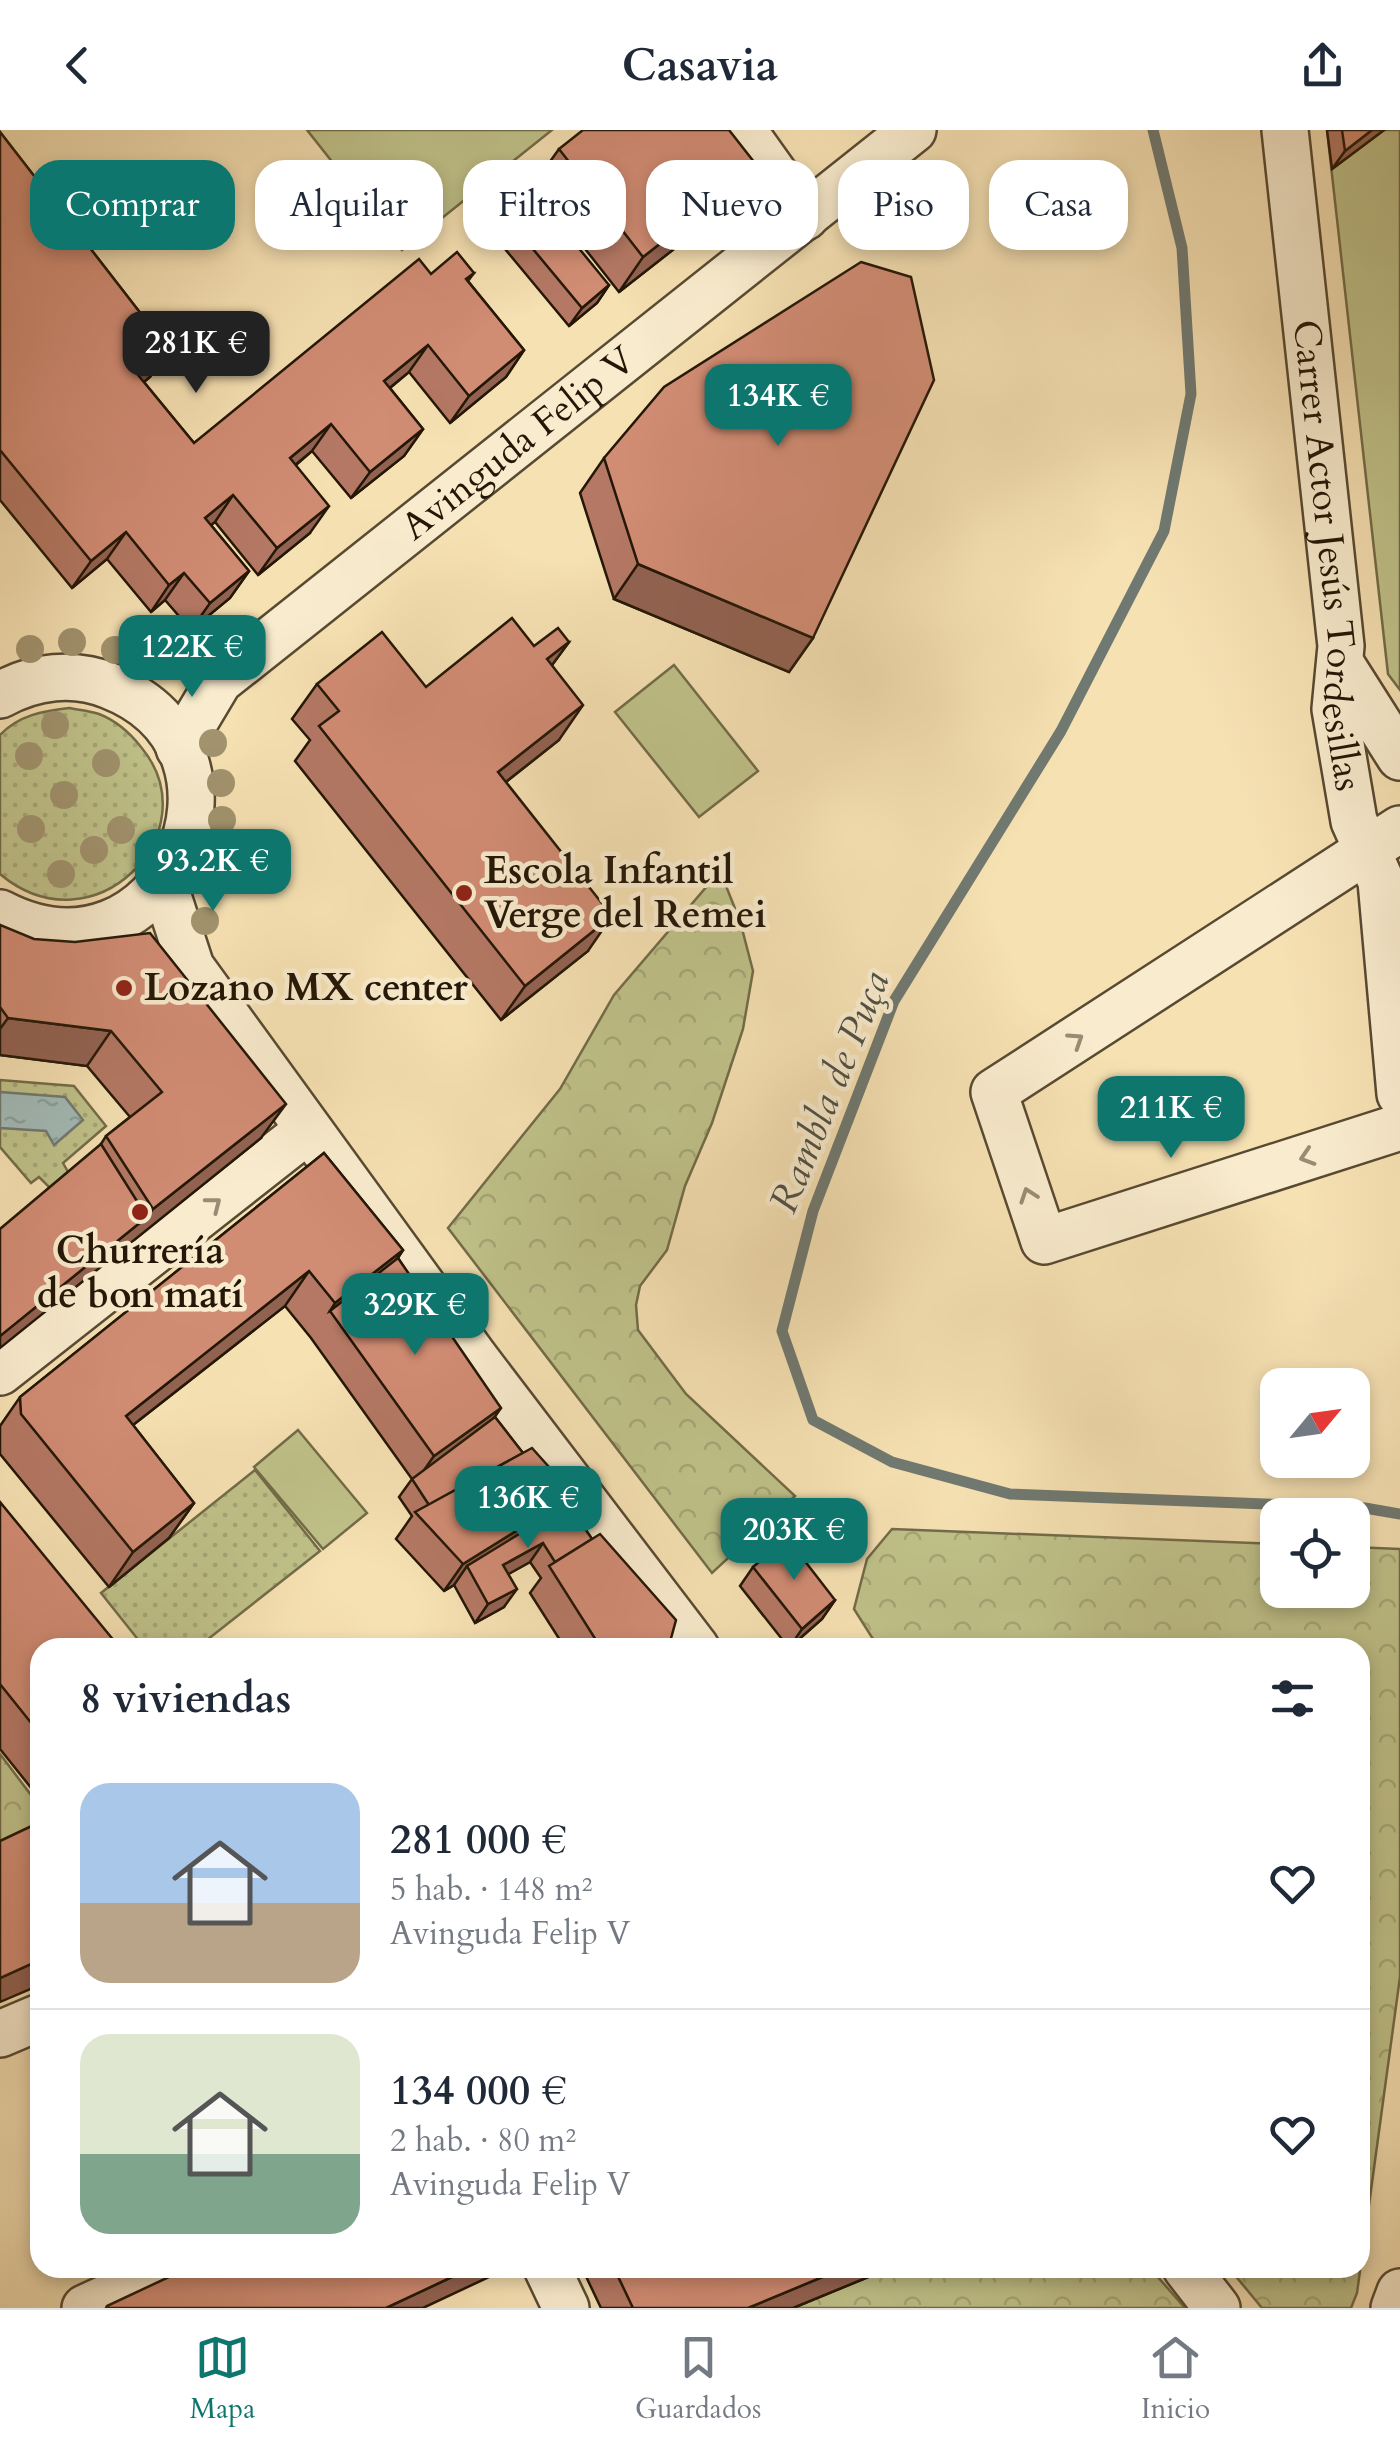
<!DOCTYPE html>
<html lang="es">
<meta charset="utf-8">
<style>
:root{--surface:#fff;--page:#f2f2f3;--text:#1f2937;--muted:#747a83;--line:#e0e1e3;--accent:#0f766e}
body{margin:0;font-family:Cardo,serif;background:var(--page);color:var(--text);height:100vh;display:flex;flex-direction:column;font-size:38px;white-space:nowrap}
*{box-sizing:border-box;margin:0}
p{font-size:32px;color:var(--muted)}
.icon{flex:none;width:55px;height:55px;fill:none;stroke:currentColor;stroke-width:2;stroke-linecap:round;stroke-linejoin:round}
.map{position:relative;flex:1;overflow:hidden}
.sheet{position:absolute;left:30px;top:1508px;width:1340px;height:640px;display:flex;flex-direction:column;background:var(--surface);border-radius:30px;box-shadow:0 5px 15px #0003}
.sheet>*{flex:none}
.guide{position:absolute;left:30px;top:30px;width:1340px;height:90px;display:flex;gap:20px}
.needle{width:65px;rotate:61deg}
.controls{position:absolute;left:1260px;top:1238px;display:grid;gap:20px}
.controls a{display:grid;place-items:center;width:110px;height:110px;border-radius:20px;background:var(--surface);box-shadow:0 5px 15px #0003;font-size:50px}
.price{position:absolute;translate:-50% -85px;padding:0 22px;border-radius:20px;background:var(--accent);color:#fff;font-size:32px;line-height:65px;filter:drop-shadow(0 2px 5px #0008)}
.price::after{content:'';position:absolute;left:50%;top:60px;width:30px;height:22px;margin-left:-15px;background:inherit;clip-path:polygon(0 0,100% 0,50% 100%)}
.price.current{background:#222;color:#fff}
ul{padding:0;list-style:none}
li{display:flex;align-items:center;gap:30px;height:250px;padding:0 50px}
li+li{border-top:2px solid var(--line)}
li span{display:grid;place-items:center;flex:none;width:280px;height:200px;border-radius:30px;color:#555}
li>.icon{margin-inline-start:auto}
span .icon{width:120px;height:120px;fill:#fffc;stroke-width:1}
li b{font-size:42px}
h2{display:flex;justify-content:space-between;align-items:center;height:120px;padding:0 50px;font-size:42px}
.pill{padding:0 35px;border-radius:30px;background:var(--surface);box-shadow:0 5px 15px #0003;font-size:35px;line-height:90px}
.pill.current{background:var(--accent);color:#fff}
header{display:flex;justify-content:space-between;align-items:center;height:130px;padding:0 50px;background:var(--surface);font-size:45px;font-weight:700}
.menu{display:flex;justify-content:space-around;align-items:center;height:140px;border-top:2px solid var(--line);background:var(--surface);font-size:28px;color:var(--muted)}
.menu a{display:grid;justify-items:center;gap:5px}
.menu .current{color:var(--accent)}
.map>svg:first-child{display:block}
</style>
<header><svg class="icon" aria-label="back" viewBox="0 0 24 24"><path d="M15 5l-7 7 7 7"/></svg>Casavia<svg class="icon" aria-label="share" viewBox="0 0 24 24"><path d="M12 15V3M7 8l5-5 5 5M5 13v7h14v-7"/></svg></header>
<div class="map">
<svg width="1400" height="2178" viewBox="0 0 1400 2178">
<defs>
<pattern id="grass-dots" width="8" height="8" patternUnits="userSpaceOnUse" patternTransform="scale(2.5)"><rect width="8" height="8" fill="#c0c28a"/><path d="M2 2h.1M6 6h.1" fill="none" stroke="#a5a676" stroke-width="1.8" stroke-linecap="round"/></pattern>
<pattern id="park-crowns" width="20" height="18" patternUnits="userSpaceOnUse" patternTransform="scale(2.5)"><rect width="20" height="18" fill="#c0c28a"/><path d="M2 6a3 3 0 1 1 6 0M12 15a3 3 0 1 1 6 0" fill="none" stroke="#a5a676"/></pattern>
<pattern id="water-ripples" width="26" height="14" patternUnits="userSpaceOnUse" patternTransform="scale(2.5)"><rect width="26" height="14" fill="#a2bbb8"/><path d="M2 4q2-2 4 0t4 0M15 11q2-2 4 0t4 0" fill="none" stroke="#8ba09d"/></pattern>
</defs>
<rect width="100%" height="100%" fill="#f6e1b3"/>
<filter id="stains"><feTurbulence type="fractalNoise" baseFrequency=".002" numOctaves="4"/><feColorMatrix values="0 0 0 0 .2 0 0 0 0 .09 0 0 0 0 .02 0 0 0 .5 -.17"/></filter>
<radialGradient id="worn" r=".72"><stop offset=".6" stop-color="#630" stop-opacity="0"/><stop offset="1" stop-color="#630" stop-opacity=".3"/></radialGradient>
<g fill="url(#grass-dots)" stroke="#726c48" stroke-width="2.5">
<path d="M 69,578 C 79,580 90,581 99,584 C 117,591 130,603 141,617 C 212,702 94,823 0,744 L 0,605 C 19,585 43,581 69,578 Z"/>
<path d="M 0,950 L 74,956 L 106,996 L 63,1033 L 71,1047 L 52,1060 L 39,1047 L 31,1053 L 0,1017 Z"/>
<path d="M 255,1340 L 320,1421 L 198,1517 L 144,1517 L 101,1463 Z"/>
</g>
<g fill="url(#park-crowns)" stroke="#726c48" stroke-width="2.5">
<path d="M 720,741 L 740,791 L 753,841 L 743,899 L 712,993 L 685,1056 L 667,1120 L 640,1156 L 636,1175 L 638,1200 L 686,1264 L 795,1366 L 712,1443 L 448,1098 L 560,959 L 614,865 Z"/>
<path d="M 892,1399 L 1277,1414 L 1278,1460 L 1352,1460 L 1353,1417 L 1400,1419 L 1400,1847 L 1357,2163 L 1351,2178 L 1262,2178 L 1229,2138 L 1360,2138 L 1360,1518 L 878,1517 L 854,1479 L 867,1429 Z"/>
<path d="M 0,1624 L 40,1677 L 40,1698 L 0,1717 Z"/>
<path d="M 890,2138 L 1150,2138 L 1185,2178 L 793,2178 Z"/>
</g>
<g fill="#c0c28a" stroke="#726c48" stroke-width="2.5">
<path d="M 307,0 L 552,0 L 402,120 Z"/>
<path d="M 1327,0 L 1400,0 L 1400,560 L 1388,544 Z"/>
<path d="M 674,535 L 758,641 L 699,687 L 615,582 Z"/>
<path d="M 298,1300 L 367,1383 L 323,1419 L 254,1337 Z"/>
</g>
<path fill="url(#water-ripples)" stroke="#707971" stroke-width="2.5" d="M 0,962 L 65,967 L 83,990 L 54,1015 L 46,1001 L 0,998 Z"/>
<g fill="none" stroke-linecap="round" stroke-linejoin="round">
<path stroke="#707971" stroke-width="11" d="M 1153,0 L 1182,118 L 1191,264 L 1164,401 L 1061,601 L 894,871 L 813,1081 L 782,1201 L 813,1290 L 892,1332 L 1010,1364 L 1365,1378 L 1400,1384"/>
<defs>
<g id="minor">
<path d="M 743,0 L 805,87"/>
<path id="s1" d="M 1285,0 L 1341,516 L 1335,579 L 1354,691 L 1381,751 L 1400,964"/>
<path d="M 1341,534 L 1400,627"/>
<path d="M 0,565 C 34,546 74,541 110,556 C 274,620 165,869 0,783"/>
<path id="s2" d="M 179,618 L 219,551 L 913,0"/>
<path d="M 1400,699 L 994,962 L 1044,1111 L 1400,997"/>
<path d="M 164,754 L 191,837 L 475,1228 L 696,1518"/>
<path d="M 0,1242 L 308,1000"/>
<path d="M 0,1904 L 40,1887"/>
<path d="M 547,2138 L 566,2178"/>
<path d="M 1186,2138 L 1217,2178"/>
<path d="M 85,2178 L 172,2138"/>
<path d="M 1394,2178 L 1400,2162"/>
</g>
</defs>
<use href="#minor" stroke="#584a32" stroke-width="50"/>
<use href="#minor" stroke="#f9ecce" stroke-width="45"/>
</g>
<g fill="#a1936e">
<circle cx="72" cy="512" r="14"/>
<circle cx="30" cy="519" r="14"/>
<circle cx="115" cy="520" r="14"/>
<circle cx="154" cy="535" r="14"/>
<circle cx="55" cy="595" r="14"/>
<circle cx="213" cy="613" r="14"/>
<circle cx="29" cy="626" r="14"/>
<circle cx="106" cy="633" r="14"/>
<circle cx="221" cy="653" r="14"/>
<circle cx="64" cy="665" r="14"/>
<circle cx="222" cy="690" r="14"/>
<circle cx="31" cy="699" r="14"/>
<circle cx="121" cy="700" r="14"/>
<circle cx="94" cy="720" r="14"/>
<circle cx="211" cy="732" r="14"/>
<circle cx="61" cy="744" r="14"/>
<circle cx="205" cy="791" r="14"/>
</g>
<g fill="#b47864" stroke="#241707" stroke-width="2.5">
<path d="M 1327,0 L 1384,0 L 1332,39 Z"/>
<path d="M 0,2 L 169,220 L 150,247 L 144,252 L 194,313 L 431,144 L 474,143 L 468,151 L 524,220 L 506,247 L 450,293 L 409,242 L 390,258 L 423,299 L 404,326 L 351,368 L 312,321 L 296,335 L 310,403 L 258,445 L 215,392 L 211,395 L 249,441 L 230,468 L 191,500 L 165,470 L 151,482 L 107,429 L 72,458 L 0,370 Z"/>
<path d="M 559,19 L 734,72 L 619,162 L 534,54 Z"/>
<path d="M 508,89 L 609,155 L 597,173 L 569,196 L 495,107 Z"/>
<path d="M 604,328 L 813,508 L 789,542 L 614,469 L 580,363 Z"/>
<path d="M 569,512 L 552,535 L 559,610 L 506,652 L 588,821 L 501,890 L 295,631 L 310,610 L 292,589 L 317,554 L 426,557 L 534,516 Z"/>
<path d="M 0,795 L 261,1008 L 128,1114 L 101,1014 L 106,1006 L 130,987 L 87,936 L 0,925 Z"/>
<path d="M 324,1023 L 403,1120 L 398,1128 L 495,1287 L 523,1323 L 568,1374 L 592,1409 L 670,1512 L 667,1518 L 565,1518 L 530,1463 L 541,1448 L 530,1432 L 508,1444 L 504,1477 L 475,1493 L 454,1455 L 444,1461 L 396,1409 L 412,1386 L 399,1367 L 412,1349 L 311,1208 L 285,1176 L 133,1295 L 194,1373 L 169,1408 L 109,1457 L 0,1324 L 0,1296 L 20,1267 Z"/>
<path d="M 0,1372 L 40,1518 L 40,1661 L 36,1664 L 0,1619 Z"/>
<path d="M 753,1437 L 835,1470 L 822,1489 L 789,1518 L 740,1456 Z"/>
<path d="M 582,2138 L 890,2138 L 793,2178 L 601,2178 Z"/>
</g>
<g fill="#926251" stroke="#241707" stroke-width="2.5">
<path d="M 1372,0 L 1384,0 L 1332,39 L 1345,21 Z"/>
<path d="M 758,37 L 734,72 L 619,162 L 643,127 Z"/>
<path d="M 609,155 L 597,173 L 569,196 L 582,178 Z"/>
<path d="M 428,215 L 409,242 L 365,278 L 384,251 Z"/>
<path d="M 169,220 L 150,247 L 119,272 L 138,245 Z"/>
<path d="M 524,220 L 506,247 L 450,293 L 469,266 Z"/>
<path d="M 331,294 L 312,321 L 271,355 L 290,328 Z"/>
<path d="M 423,299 L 404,326 L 351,368 L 370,342 Z"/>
<path d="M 233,365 L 215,392 L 186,415 L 205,388 Z"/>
<path d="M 329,376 L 310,403 L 258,445 L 277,418 Z"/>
<path d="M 126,402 L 107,429 L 72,458 L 91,431 Z"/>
<path d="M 638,434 L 813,508 L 789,542 L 614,469 Z"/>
<path d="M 249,441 L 230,468 L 191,500 L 210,473 Z"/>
<path d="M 184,443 L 165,470 L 151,482 L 169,455 Z"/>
<path d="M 569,512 L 544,546 L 547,529 Z"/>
<path d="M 583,575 L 559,610 L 474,677 L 498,642 Z"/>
<path d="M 612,786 L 588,821 L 501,890 L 525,856 Z"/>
<path d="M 8,888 L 111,901 L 87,936 L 0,925 L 0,899 Z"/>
<path d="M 286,974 L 261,1008 L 0,1218 L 0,1206 L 147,1087 L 153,1079 Z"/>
<path d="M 403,1120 L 379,1155 L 330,1181 L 335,1173 Z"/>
<path d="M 309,1141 L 285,1176 L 101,1320 L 126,1286 Z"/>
<path d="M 501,1278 L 482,1305 L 415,1353 L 434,1326 Z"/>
<path d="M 574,1365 L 555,1392 L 467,1436 L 454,1455 L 444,1461 L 463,1434 Z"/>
<path d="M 194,1373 L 169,1408 L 109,1457 L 133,1422 Z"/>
<path d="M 543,1413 L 530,1432 L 491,1454 L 503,1435 Z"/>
<path d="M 517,1459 L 504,1477 L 475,1493 L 488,1474 Z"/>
<path d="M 835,1470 L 822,1489 L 789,1518 L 802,1499 Z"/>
<path d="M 40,1830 L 40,1855 L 0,1872 L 0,1848 Z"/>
<path d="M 471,2138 L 508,2138 L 423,2178 L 386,2178 Z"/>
<path d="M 844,2138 L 890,2138 L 793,2178 L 748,2178 Z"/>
</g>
<g fill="#d18c74" stroke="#241707" stroke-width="2.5">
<path d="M 583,0 L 729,0 L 758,37 L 643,127 L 559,19 Z"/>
<path d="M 1342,0 L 1372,0 L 1345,21 Z"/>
<path d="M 0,2 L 169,220 L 138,245 L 194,313 L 419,129 L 431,144 L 457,122 L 474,143 L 466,149 L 524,220 L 469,266 L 428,215 L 384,251 L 423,299 L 370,342 L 331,294 L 290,328 L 329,376 L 277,418 L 233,365 L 205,388 L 249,441 L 210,473 L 184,443 L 169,455 L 126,402 L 91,431 L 0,320 Z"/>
<path d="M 536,66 L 609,155 L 582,178 L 508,89 Z"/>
<path d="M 861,132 L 911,147 L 934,250 L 813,508 L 638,434 L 604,328 L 664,257 Z"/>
<path d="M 512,488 L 534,516 L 558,498 L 569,512 L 547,529 L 583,575 L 498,642 L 612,786 L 525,856 L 319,596 L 339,581 L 317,554 L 382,502 L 426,557 Z"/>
<path d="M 0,795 L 34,809 L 75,812 L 150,803 L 286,974 L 153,1079 L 106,1006 L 162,962 L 111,901 L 8,888 L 0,877 Z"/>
<path d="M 101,1014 L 147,1087 L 0,1206 L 0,1099 Z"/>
<path d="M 324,1023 L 403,1120 L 335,1173 L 309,1141 L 126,1286 L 194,1373 L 133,1422 L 21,1284 L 20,1267 Z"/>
<path d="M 398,1128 L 501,1278 L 434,1326 L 330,1181 Z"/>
<path d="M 495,1287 L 523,1323 L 429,1375 L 412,1349 Z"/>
<path d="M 532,1318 L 574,1365 L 463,1434 L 415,1382 Z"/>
<path d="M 0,1372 L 120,1518 L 40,1518 L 40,1604 L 0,1554 Z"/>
<path d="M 568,1374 L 592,1409 L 555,1432 L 543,1413 L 503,1435 L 517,1459 L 488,1474 L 467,1436 Z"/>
<path d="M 600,1404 L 676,1490 L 670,1512 L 662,1518 L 601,1518 L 549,1436 Z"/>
<path d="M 787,1408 L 835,1470 L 802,1499 L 753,1437 Z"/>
<path d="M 40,1692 L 40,1830 L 0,1848 L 0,1711 Z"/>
<path d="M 188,2138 L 471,2138 L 386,2178 L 106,2178 L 107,2176 Z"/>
<path d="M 614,2138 L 844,2138 L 748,2178 L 633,2178 Z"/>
</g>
<defs><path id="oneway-chevron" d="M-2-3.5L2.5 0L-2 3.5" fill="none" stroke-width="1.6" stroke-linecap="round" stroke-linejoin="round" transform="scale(2.5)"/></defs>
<g stroke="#998c74">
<use href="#oneway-chevron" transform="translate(1076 910) rotate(-33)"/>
<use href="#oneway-chevron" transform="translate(1307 1027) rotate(162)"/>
<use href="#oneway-chevron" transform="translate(1028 1065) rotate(-109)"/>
<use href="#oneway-chevron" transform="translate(214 1074) rotate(-38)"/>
</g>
<g fill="#8f2418" stroke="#f9ecce" stroke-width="4">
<circle cx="464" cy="763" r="10"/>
<circle cx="124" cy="858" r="10"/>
<circle cx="140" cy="1082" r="10"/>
</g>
<g text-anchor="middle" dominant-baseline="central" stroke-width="9" stroke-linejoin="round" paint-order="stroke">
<g font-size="38" fill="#241707" stroke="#f9ecce">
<text stroke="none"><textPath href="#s2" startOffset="460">Avinguda Felip V</textPath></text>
<text stroke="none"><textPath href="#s1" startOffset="428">Carrer Actor Jesús Tordesillas</textPath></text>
</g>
<g font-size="38" font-weight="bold" fill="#241707" stroke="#f9ecce" text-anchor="start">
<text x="484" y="741">Escola Infantil<tspan x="484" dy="44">Verge del Remei</tspan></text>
<text x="144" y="858">Lozano MX center</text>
<text x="140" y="1121" text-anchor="middle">Churrería<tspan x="140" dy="44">de bon matí</tspan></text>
</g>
<g font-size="40" font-style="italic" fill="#505045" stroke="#f9ecce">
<text transform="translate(830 962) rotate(-68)">Rambla de Puça</text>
</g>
</g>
<rect width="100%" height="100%" filter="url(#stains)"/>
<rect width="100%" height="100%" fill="url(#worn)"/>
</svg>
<div class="controls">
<a><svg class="needle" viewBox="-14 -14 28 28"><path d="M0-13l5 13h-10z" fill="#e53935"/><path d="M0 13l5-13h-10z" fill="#747a83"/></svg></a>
<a><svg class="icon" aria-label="locate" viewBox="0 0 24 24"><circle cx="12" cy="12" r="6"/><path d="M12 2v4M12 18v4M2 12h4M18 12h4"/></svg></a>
</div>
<b class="price current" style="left:196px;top:266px">281K €</b>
<b class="price" style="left:778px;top:319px">134K €</b>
<b class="price" style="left:192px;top:570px">122K €</b>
<b class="price" style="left:213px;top:784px">93.2K €</b>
<b class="price" style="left:1171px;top:1031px">211K €</b>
<b class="price" style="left:415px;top:1228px">329K €</b>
<b class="price" style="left:528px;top:1421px">136K €</b>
<b class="price" style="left:794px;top:1453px">203K €</b>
<div class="guide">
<a class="pill current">Comprar</a>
<a class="pill">Alquilar</a>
<a class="pill">Filtros</a>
<a class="pill">Nuevo</a>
<a class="pill">Piso</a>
<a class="pill">Casa</a>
</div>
<section class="sheet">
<h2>8 viviendas<svg class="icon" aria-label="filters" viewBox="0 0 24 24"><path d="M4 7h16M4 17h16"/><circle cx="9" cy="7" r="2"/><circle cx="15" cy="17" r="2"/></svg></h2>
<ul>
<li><span style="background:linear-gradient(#a9c7e8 60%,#b9a48a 0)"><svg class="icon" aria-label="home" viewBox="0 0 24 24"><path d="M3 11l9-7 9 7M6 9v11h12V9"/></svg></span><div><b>281 000 €</b><p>5 hab. · 148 m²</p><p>Avinguda Felip V</p></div><svg class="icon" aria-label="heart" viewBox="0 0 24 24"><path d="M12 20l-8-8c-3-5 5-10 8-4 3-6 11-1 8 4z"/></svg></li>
<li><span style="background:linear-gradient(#dfe7d0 60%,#7fa58c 0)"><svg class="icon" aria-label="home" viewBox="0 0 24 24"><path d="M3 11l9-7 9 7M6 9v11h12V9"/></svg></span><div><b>134 000 €</b><p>2 hab. · 80 m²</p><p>Avinguda Felip V</p></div><svg class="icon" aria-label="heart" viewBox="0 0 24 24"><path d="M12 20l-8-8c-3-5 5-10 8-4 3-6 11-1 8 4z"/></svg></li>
</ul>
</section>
</div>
<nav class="menu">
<a class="current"><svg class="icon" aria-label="map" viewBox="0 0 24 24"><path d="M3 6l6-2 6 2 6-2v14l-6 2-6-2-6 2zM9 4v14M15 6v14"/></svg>Mapa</a>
<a><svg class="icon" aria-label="saved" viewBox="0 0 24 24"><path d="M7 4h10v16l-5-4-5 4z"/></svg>Guardados</a>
<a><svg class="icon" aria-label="home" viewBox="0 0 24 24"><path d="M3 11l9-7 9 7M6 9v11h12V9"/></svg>Inicio</a>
</nav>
